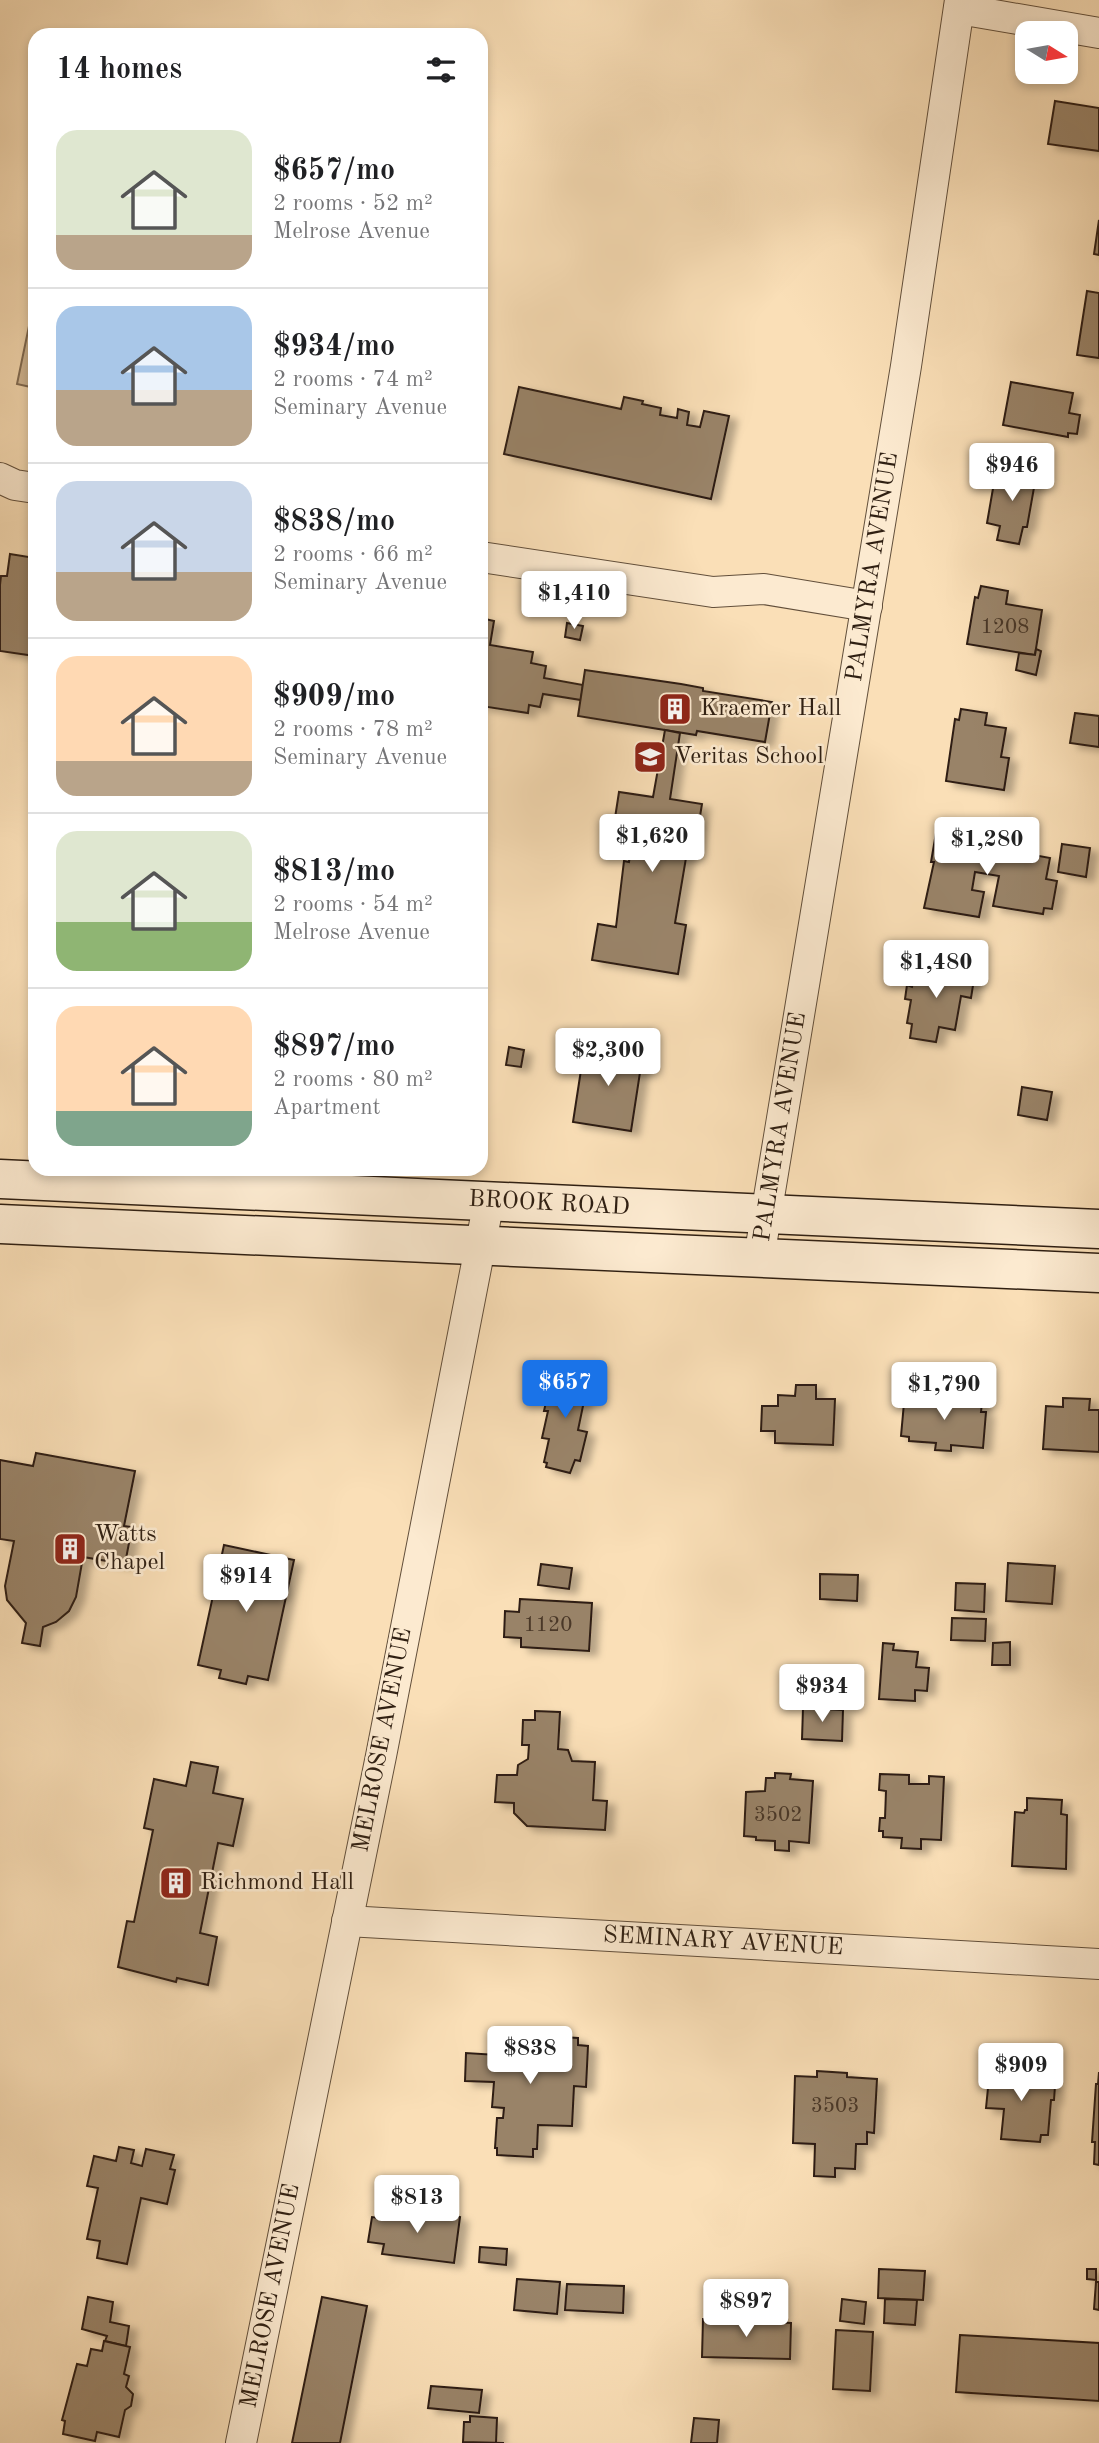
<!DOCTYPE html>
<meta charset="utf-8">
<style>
:root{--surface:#fff;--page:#f6f6f6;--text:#202124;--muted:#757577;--line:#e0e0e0;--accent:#1a73e8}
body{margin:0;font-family:"Old Standard TT",serif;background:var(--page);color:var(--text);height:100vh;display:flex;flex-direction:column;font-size:26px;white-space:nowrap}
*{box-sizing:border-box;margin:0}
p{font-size:23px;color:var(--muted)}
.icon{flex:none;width:38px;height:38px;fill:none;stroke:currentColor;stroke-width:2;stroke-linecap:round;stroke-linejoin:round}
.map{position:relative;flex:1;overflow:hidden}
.panel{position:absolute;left:28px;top:28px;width:460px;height:1148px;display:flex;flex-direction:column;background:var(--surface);border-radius:21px;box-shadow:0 4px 10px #0003}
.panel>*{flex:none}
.needle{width:46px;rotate:101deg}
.buttons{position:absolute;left:1015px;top:21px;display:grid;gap:14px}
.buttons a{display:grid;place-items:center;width:63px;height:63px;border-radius:14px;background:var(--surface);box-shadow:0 4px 10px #0003;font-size:35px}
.price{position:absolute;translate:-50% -60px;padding:0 16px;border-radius:7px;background:#fff;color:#222;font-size:23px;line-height:46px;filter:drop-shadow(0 2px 4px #0008)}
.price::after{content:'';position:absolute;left:50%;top:42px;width:21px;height:16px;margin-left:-10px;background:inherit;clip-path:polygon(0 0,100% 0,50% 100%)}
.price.current{background:var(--accent);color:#fff}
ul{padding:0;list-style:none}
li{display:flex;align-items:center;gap:21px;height:175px;padding:0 28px}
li+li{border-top:2px solid var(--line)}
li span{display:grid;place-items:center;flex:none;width:196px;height:140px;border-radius:21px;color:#555}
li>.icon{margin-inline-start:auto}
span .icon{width:84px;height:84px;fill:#fffc;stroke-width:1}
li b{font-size:30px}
h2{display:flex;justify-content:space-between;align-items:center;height:84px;padding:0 28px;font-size:30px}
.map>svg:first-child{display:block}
</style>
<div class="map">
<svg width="1099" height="2443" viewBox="0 0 1099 2443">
<defs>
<filter id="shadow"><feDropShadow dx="8" dy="4.5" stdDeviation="3.5" flood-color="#0004"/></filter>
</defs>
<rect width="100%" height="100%" fill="#fadfb7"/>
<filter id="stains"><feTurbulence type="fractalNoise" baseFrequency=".00286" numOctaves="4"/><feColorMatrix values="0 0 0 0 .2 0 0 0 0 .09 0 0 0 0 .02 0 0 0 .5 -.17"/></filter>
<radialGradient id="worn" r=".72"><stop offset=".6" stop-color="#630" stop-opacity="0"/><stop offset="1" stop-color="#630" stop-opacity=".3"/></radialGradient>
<path fill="#d7be9b" stroke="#836e56" stroke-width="2" d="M 35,297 L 35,388 L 17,384 Z"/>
<g fill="#998368" stroke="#2f1f12" stroke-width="2" filter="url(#shadow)">
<path d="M 1055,101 L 1099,108 L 1099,151 L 1048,144 Z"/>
<path d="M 1099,220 L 1099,255 L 1094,254 Z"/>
<path d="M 1087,291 L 1099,293 L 1099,358 L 1077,355 Z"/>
<path d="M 1011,382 L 1073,393 L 1069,413 L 1080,415 L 1077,434 L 1068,433 L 1068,437 L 1003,425 Z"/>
<path d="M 519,387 L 621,409 L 624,397 L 643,401 L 642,404 L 661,408 L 660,415 L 677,418 L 678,409 L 689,412 L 687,425 L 700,427 L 704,411 L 729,416 L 711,499 L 504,454 Z"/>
<path d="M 1010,463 L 1033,468 L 1031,480 L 1035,482 L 1027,527 L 1023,527 L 1019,544 L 997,540 L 1000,526 L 987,523 L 995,477 L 1007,479 Z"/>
<path d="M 10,554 L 35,558 L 35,656 L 0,651 L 0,585 L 1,576 L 7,576 Z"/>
<path d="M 981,586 L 1008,591 L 1006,604 L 1042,610 L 1035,655 L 967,644 L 975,597 L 978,598 Z"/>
<path d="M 481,618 L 494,621 L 490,645 L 533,652 L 531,663 L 546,666 L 544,678 L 583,685 L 581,700 L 543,694 L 540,707 L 529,705 L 528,713 L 481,706 Z"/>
<path d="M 567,623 L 583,626 L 580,640 L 565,637 Z"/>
<path d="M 1036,649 L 1041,651 L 1036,675 L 1016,670 L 1019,653 L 1035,655 Z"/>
<path d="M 585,670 L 681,684 L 703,688 L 703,691 L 772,702 L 765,742 L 697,731 L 696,735 L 578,716 Z"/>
<path d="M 961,709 L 987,713 L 985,725 L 1006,728 L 1001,757 L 1009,758 L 1004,790 L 946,781 L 955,719 L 959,720 Z"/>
<path d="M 1075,713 L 1099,716 L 1099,747 L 1070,743 Z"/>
<path d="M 665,730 L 680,733 L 670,799 L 702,804 L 694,853 L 687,852 L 675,923 L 686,925 L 678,974 L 592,960 L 598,924 L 616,927 L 624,861 L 629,862 L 633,834 L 613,831 L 619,792 L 653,797 Z"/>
<path d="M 936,833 L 1008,846 L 1007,850 L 1050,858 L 1046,879 L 1057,881 L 1052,909 L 1044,908 L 1043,914 L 993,906 L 999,876 L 975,872 L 972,890 L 984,892 L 979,917 L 924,908 L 934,862 L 931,862 Z"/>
<path d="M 1062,844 L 1090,848 L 1086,877 L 1058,872 Z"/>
<path d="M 917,963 L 975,973 L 971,998 L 961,996 L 955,1030 L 939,1027 L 936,1042 L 910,1038 L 912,1024 L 907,1023 L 911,1000 L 905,999 L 907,985 L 912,987 Z"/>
<path d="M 585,1044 L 643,1053 L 631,1131 L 573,1122 Z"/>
<path d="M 509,1047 L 524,1050 L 521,1067 L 506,1065 Z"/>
<path d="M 1022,1087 L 1052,1092 L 1047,1120 L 1018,1115 Z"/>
<path d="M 565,1368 L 583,1372 L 582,1376 L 589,1377 L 578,1430 L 587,1432 L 580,1461 L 575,1460 L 570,1473 L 546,1467 L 547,1463 L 544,1462 L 549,1439 L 542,1438 L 548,1411 L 544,1411 L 546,1402 L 549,1403 L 556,1371 L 564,1373 Z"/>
<path d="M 796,1385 L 816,1385 L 816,1399 L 835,1399 L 833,1445 L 775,1443 L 775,1431 L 761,1431 L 762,1406 L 778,1406 L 778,1395 L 795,1396 Z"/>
<path d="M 938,1392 L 955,1394 L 955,1401 L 982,1403 L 981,1412 L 986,1412 L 983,1448 L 951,1445 L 951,1451 L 935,1450 L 936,1443 L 909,1441 L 909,1437 L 901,1436 L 904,1403 L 909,1404 L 910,1397 L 938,1400 Z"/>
<path d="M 1063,1398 L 1090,1399 L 1089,1410 L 1099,1410 L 1099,1452 L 1043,1449 L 1046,1406 L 1063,1407 Z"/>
<path d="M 36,1453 L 135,1471 L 124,1526 L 132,1527 L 125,1564 L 83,1557 L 76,1597 L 69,1611 L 56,1622 L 43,1627 L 40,1646 L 22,1643 L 26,1623 L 7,1600 L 5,1586 L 14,1541 L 0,1539 L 0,1460 L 33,1466 Z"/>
<path d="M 224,1545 L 294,1560 L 268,1680 L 248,1676 L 246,1684 L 219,1678 L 221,1670 L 198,1665 Z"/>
<path d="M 1008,1563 L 1055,1566 L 1052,1604 L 1006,1601 Z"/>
<path d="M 541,1564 L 572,1568 L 569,1589 L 538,1585 Z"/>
<path d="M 820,1574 L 858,1575 L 857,1601 L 820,1599 Z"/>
<path d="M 956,1583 L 985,1584 L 984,1612 L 955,1610 Z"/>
<path d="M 520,1599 L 592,1603 L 589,1651 L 521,1647 L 521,1638 L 504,1637 L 505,1611 L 519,1612 Z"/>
<path d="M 952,1618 L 986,1619 L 985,1641 L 951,1640 Z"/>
<path d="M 1010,1642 L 1010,1665 L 992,1665 L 993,1643 Z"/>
<path d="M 883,1643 L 894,1644 L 893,1650 L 918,1652 L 916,1667 L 929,1668 L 927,1691 L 915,1690 L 915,1701 L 879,1699 Z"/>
<path d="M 803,1708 L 843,1710 L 842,1741 L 802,1739 Z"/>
<path d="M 535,1711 L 560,1712 L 558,1749 L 568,1750 L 572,1761 L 595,1762 L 593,1800 L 607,1801 L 605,1830 L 527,1826 L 514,1813 L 514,1803 L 495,1802 L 497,1775 L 517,1775 L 518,1765 L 528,1759 L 529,1745 L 522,1745 L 523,1720 L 535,1720 Z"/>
<path d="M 191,1762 L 218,1767 L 213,1793 L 243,1799 L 233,1846 L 218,1843 L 200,1933 L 217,1937 L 208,1985 L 177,1978 L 176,1982 L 118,1967 L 127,1921 L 134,1922 L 153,1830 L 144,1828 L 154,1779 L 186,1786 Z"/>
<path d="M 775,1773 L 791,1774 L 790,1779 L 813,1781 L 809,1843 L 789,1841 L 789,1851 L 775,1850 L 775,1841 L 756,1840 L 756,1837 L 744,1836 L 746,1792 L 765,1791 L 766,1778 L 775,1778 Z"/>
<path d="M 880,1774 L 909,1775 L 909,1784 L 929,1784 L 929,1776 L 944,1777 L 941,1840 L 921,1839 L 921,1849 L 901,1848 L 902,1838 L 883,1837 L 883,1831 L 879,1831 L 880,1818 L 885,1818 L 886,1791 L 879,1790 Z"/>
<path d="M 1027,1798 L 1062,1800 L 1061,1814 L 1067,1815 L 1066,1869 L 1012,1866 L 1015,1812 L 1024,1813 L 1025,1810 L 1027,1810 Z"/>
<path d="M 509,2034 L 578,2038 L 578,2045 L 588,2046 L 586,2087 L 574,2086 L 572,2126 L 538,2125 L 537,2149 L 533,2149 L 533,2157 L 497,2155 L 497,2148 L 495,2148 L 497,2118 L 503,2118 L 504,2108 L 492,2107 L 494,2082 L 465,2081 L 466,2053 L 497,2055 L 498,2040 L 509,2041 Z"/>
<path d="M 1005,2066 L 1034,2068 L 1033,2082 L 1055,2086 L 1054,2100 L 1051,2100 L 1048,2135 L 1041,2135 L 1040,2142 L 1001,2139 L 1004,2109 L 986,2108 L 990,2068 L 1005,2069 Z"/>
<path d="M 817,2071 L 847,2073 L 847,2077 L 877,2079 L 874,2133 L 867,2132 L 867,2144 L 856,2144 L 855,2169 L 835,2168 L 835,2177 L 814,2176 L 815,2144 L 793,2143 L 795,2076 L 817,2077 Z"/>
<path d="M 1099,2072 L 1099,2165 L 1094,2164 L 1095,2142 L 1092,2142 L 1096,2084 L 1098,2084 Z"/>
<path d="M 119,2147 L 134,2150 L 131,2163 L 142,2166 L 146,2149 L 174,2155 L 170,2169 L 175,2170 L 167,2204 L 141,2198 L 127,2264 L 97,2258 L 100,2241 L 87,2239 L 98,2188 L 87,2186 L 94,2156 L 116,2161 Z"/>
<path d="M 388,2208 L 460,2217 L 454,2263 L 382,2254 L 384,2244 L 368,2242 L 372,2217 L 387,2219 Z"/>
<path d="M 480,2247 L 507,2249 L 506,2265 L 479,2262 Z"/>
<path d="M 879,2269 L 925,2271 L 923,2300 L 878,2298 Z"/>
<path d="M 1087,2269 L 1096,2269 L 1096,2280 L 1087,2279 Z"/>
<path d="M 517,2279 L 560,2282 L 557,2314 L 514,2310 Z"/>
<path d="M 1096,2282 L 1099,2282 L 1099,2310 L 1094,2309 Z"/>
<path d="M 567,2284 L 624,2286 L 623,2313 L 565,2310 Z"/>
<path d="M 88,2297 L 113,2302 L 110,2322 L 129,2326 L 126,2346 L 105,2341 L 107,2336 L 82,2329 Z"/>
<path d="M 322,2297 L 367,2306 L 340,2443 L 292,2443 Z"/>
<path d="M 842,2299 L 866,2302 L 864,2324 L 840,2321 Z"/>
<path d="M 885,2299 L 917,2300 L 915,2325 L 884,2323 Z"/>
<path d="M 703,2319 L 791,2323 L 790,2359 L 702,2357 Z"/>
<path d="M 836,2330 L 873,2332 L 870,2391 L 833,2389 Z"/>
<path d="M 960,2335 L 1099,2343 L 1099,2401 L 956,2392 Z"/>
<path d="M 104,2341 L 130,2347 L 124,2374 L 129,2376 L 126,2387 L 133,2394 L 131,2406 L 125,2410 L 119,2437 L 97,2432 L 95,2441 L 63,2434 L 65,2421 L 62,2420 L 77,2364 L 87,2366 L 91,2349 L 102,2351 Z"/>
<path d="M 431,2386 L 482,2390 L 479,2413 L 428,2408 Z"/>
<path d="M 470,2416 L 497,2418 L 496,2443 L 504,2443 L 463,2442 L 464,2422 L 470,2422 Z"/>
<path d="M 694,2418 L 719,2420 L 717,2443 L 691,2443 Z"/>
</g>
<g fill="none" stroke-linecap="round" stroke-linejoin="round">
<defs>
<g id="street">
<path d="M 959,9 L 1099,33"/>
<path d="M 0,478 L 15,485 L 35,488"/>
<path d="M 481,557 L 713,592 L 764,589 L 867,606"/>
<path d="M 759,1258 L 906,366 L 960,0"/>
<path d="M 347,1921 L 1099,1964"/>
<path d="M 241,2443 L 381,1756 L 489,1201"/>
</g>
<g id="secondary">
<path d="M 0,1179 L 1099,1229"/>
<path d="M 0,1224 L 1099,1273"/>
</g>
</defs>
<use href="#street" stroke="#624f3b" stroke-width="32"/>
<use href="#secondary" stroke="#2f1f12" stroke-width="41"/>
<use href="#street" stroke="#fcead0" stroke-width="30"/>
<use href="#secondary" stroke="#fcead0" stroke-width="38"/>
</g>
<defs>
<symbol id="building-square" viewBox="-11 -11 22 22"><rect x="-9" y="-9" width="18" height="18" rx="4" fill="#8f2418" stroke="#fcead0"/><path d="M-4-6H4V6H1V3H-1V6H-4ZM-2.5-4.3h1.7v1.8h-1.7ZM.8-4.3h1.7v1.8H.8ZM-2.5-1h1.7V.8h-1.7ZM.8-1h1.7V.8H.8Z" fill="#fff"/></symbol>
<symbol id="school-square" viewBox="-11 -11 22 22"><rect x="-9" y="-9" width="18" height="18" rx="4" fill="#8f2418" stroke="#fcead0"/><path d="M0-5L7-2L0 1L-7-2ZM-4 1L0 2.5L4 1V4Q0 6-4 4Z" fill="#fff"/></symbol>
</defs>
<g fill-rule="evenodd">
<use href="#building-square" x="656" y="690" width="38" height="38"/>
<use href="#school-square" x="631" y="738" width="38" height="38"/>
<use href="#building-square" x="51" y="1530" width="38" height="38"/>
<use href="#building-square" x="157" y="1864" width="38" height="38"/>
</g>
<g text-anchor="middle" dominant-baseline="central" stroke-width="5" stroke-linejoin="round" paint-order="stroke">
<g font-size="21" fill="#4a3828">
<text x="1005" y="627">1208</text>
<text x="548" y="1625">1120</text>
<text x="778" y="1815">3502</text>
<text x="835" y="2106">3503</text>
</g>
<g font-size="24" fill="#2f1f12" stroke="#fcead0">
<text transform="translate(873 567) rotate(-81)">PALMYRA AVENUE</text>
<text transform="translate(781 1127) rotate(-81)">PALMYRA AVENUE</text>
<text transform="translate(549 1204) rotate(3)">BROOK ROAD</text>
<text transform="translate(383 1740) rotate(-79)">MELROSE AVENUE</text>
<text transform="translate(723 1942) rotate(3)">SEMINARY AVENUE</text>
<text transform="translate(271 2296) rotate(-79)">MELROSE AVENUE</text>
</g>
<g font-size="24" fill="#2f1f12" stroke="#fcead0" text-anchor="start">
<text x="700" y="709">Kraemer Hall</text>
<text x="674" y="757">Veritas School</text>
<text x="94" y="1535">Watts<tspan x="94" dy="28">Chapel</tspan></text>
<text x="200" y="1883">Richmond Hall</text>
</g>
</g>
<rect width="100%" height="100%" filter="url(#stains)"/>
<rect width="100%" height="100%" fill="url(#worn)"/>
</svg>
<div class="buttons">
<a><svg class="needle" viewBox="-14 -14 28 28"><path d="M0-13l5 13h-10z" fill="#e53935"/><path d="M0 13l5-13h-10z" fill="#757577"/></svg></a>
</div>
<b class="price" style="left:1012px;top:503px">$946</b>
<b class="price" style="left:574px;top:631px">$1,410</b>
<b class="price" style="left:652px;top:874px">$1,620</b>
<b class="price" style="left:987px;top:877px">$1,280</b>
<b class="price" style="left:936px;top:1000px">$1,480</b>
<b class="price" style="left:608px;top:1088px">$2,300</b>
<b class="price current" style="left:565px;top:1420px">$657</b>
<b class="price" style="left:944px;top:1422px">$1,790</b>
<b class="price" style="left:246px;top:1614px">$914</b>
<b class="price" style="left:822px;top:1724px">$934</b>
<b class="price" style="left:530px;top:2086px">$838</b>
<b class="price" style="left:1021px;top:2103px">$909</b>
<b class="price" style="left:417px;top:2235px">$813</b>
<b class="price" style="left:746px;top:2339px">$897</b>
<section class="panel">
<h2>14 homes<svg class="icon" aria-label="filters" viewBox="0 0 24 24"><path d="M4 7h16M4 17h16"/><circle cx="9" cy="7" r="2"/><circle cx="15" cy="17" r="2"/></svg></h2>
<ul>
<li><span style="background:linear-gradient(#dfe7d0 75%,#b9a48a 0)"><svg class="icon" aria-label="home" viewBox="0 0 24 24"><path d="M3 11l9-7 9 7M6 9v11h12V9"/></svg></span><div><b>$657/mo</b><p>2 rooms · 52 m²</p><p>Melrose Avenue</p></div></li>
<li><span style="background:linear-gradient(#a9c7e8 60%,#b9a48a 0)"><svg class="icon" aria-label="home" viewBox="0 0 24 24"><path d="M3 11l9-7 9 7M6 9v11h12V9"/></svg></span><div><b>$934/mo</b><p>2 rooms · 74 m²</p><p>Seminary Avenue</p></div></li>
<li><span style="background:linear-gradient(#c9d6e8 65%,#b9a48a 0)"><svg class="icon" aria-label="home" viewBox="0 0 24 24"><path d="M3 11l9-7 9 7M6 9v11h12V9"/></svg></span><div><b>$838/mo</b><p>2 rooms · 66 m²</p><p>Seminary Avenue</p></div></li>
<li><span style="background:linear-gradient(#ffd9b3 75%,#b9a48a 0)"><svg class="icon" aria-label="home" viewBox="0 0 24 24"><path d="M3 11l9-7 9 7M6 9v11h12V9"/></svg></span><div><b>$909/mo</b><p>2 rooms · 78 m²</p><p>Seminary Avenue</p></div></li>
<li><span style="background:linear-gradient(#dfe7d0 65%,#8fb573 0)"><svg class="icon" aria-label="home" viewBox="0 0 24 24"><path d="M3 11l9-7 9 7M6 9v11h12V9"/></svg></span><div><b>$813/mo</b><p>2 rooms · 54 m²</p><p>Melrose Avenue</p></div></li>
<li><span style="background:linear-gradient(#ffd9b3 75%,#7fa58c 0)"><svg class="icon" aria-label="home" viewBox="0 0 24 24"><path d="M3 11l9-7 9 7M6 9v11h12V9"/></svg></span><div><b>$897/mo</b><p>2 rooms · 80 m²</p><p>Apartment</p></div></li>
</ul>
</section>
</div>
